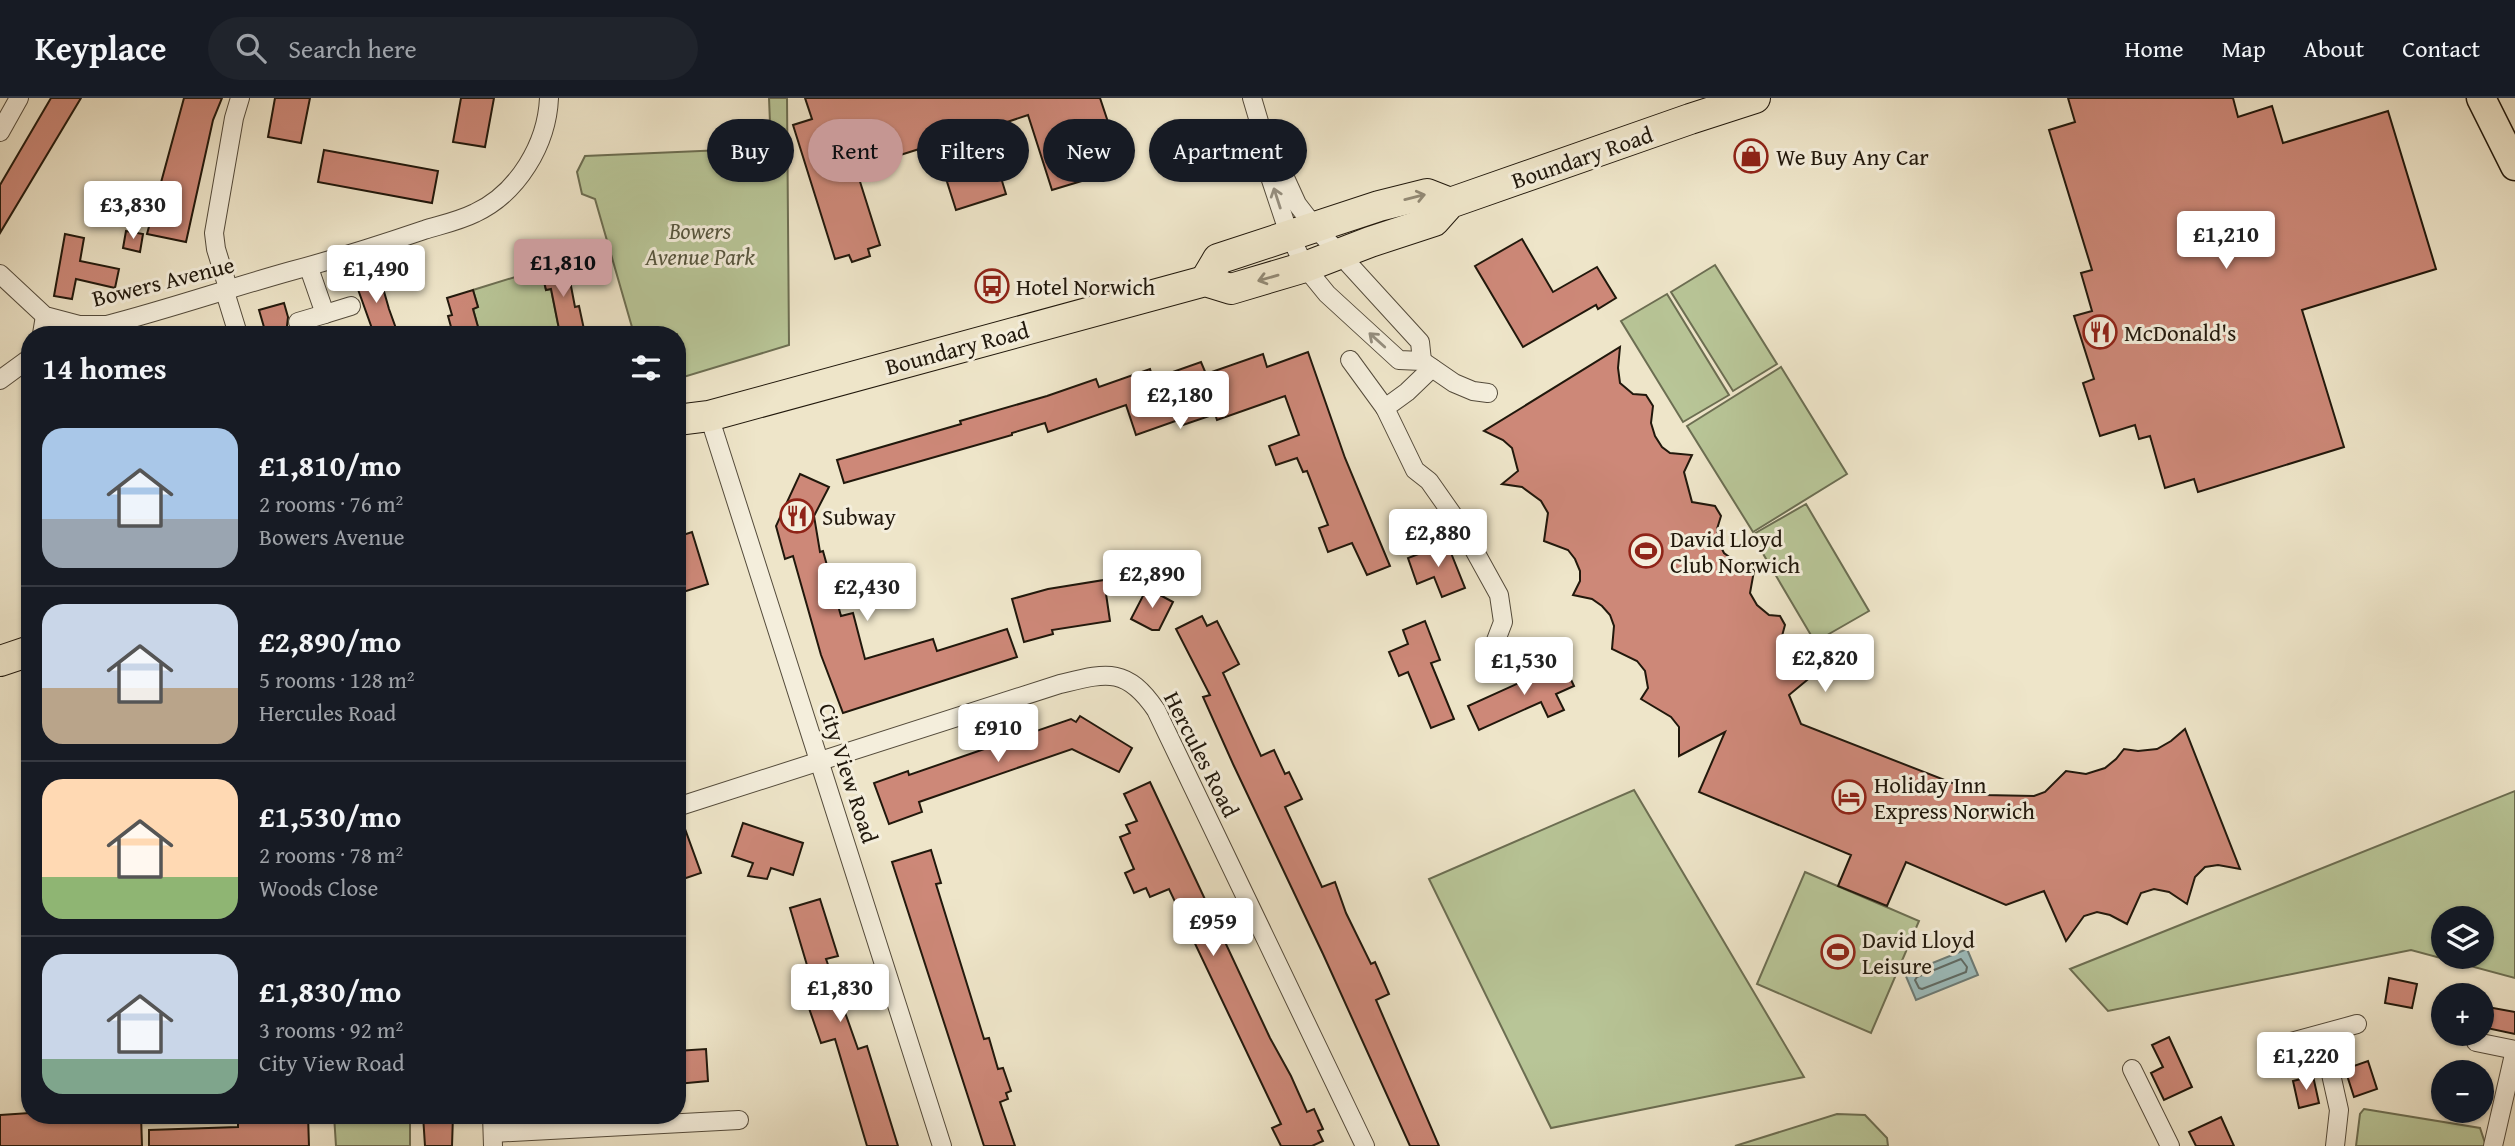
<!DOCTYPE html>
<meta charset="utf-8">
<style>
:root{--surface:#171b24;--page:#20242c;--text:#f1f3f6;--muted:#9ea1a6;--line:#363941;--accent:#c59692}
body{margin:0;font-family:"Gentium Book Plus",serif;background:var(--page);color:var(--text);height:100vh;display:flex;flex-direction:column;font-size:26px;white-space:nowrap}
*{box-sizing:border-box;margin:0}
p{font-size:23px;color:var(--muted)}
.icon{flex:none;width:38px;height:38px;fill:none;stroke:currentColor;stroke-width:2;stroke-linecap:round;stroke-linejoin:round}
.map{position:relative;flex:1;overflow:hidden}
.details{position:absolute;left:21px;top:228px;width:665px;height:798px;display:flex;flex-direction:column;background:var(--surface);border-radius:28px;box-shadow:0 2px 5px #0004}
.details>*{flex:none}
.guide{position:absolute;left:707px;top:21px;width:665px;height:63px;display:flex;gap:14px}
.buttons{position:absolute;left:2431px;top:808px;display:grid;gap:14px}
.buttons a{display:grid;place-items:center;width:63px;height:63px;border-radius:50%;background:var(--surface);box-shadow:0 2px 5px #0004;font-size:35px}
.price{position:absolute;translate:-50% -60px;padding:0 16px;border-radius:7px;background:#fff;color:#222;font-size:23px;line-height:46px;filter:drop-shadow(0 2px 4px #0008)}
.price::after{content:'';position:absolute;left:50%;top:42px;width:21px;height:16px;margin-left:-10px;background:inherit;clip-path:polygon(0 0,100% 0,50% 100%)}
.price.selected{background:var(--accent);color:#111}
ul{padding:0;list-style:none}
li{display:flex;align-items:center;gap:21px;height:175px;padding:0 21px}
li+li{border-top:2px solid var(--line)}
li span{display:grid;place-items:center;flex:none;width:196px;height:140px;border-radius:21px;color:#555}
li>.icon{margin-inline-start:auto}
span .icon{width:84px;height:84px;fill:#fffc;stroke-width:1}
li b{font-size:30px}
h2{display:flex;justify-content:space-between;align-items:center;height:84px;padding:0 21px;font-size:30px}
.tag{padding:0 24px;border-radius:32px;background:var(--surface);box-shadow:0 2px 5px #0004;font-size:24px;line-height:63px}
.tag.selected{background:var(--accent);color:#111}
header{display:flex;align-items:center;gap:42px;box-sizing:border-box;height:98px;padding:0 35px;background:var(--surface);border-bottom:2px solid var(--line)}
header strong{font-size:33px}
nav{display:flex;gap:38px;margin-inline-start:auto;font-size:24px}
.search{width:490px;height:63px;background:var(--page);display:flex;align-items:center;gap:18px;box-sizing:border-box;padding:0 24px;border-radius:38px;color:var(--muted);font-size:26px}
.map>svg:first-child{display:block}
</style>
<header>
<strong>Keyplace</strong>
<div class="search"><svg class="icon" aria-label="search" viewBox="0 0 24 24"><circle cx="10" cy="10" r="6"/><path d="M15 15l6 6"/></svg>Search here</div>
<nav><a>Home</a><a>Map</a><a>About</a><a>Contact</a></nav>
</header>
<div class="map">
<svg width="2515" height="1048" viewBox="0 0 2515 1048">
<rect width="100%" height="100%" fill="#eee5c9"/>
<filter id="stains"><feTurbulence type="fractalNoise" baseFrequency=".00286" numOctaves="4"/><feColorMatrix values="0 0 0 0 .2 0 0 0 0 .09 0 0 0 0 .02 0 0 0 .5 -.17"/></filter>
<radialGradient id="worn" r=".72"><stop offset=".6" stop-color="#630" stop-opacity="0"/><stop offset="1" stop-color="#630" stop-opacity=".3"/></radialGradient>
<g fill="#b8c597" stroke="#6c6e52" stroke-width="2" fill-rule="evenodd">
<path d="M 769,0 L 787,0 L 789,247 L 677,281 L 677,236 L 634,236 L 595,101 L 582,96 L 577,74 L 585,58 L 771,50 Z"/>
<path d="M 1715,167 L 1777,266 L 1733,293 L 1671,194 Z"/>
<path d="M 541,171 L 546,192 L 551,191 L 560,236 L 480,236 L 473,211 L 478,209 L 473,192 Z"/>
<path d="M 1667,196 L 1729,297 L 1683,324 L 1621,223 Z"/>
<path d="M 1781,269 L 1847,376 L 1753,434 L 1687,328 Z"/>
<path d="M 1806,406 L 1869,513 L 1815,544 L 1752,437 Z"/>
<path d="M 1634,692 L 1804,979 L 1551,1030 L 1429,781 Z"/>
<path d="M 2515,693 L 2515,880 L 2411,852 L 2108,913 L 2070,871 ZM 2443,821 L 2482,821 L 2482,859 L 2443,859 Z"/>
<path d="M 1805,774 L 1919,823 L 1871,935 L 1757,886 Z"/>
<path d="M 2364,1011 L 2480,1030 L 2486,1048 L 2356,1048 L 2360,1016 Z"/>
<path d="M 1837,1016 L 1865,1017 L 1887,1040 L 1888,1048 L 1735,1048 Z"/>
<path d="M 334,1017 L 410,1017 L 410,1048 L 336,1048 Z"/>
</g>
<path fill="#9cbdbe" stroke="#6b7b77" stroke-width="2" d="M 1967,851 L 1978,877 L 1916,902 L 1905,876 Z"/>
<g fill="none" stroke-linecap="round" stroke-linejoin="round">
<path stroke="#5e6a65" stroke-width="2" d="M 1961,861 L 1967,869 L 1966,874 L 1922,891 L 1919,890 L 1915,882 L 1917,879 Z"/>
</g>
<g fill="#cd8878" stroke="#21180c" stroke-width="2">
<path d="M 51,0 L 81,0 L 0,135 L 0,87 Z"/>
<path d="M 184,0 L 222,0 L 213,22 L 186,144 L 147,136 Z"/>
<path d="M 275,0 L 310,0 L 301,45 L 268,39 Z"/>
<path d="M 461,0 L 494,0 L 485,49 L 453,44 Z"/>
<path d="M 805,0 L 1100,0 L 1121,63 L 1083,74 L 1085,82 L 1052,92 L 1028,17 L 986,31 L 1006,96 L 956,112 L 935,46 L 856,71 L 880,147 L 868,151 L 870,158 L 852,164 L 849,157 L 835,161 L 793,27 L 812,21 Z"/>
<path d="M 2068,0 L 2233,0 L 2238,19 L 2272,8 L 2283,45 L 2388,13 L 2436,171 L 2302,212 L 2344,349 L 2198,394 L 2194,381 L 2165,390 L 2150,338 L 2139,341 L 2135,327 L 2100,338 L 2083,285 L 2094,281 L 2074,218 L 2092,213 L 2081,175 L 2092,172 L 2049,32 L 2075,24 Z"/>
<path d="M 324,52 L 438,73 L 432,105 L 318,84 Z"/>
<path d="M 126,133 L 143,136 L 140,154 L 123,150 Z"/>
<path d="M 65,136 L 84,140 L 80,163 L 119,171 L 115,190 L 76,181 L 72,201 L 54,198 Z"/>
<path d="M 1522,141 L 1553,194 L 1597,169 L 1616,200 L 1598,211 L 1596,207 L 1523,249 L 1475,168 Z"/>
<path d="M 566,162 L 575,209 L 579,208 L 585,236 L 560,236 L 551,191 L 546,192 L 541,171 Z"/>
<path d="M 379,176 L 389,211 L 398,236 L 374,236 L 355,183 Z"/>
<path d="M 473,192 L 478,209 L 473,211 L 480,236 L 453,236 L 448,218 L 452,217 L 447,200 Z"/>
<path d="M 284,205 L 288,219 L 287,228 L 293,236 L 266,236 L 259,212 Z"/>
<path d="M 1620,249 L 1618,270 L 1620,285 L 1633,296 L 1646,297 L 1653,308 L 1651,325 L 1655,338 L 1662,349 L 1670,355 L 1692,357 L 1684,374 L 1692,404 L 1715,408 L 1721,418 L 1717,431 L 1719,445 L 1724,455 L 1736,464 L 1749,465 L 1754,473 L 1750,495 L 1757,507 L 1769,517 L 1780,518 L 1785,527 L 1782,538 L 1788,561 L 1797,567 L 1818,573 L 1789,597 L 1801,626 L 1983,697 L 2034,698 L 2045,694 L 2066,673 L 2086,676 L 2105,670 L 2116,661 L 2124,651 L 2138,653 L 2157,651 L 2171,643 L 2185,631 L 2240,771 L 2218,767 L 2205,769 L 2195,779 L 2187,806 L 2169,794 L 2154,791 L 2141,795 L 2127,826 L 2110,817 L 2097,814 L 2084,818 L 2066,843 L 2044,793 L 2006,807 L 1906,764 L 1887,808 L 1838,788 L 1851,757 L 1699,694 L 1725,634 L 1679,658 L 1679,629 L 1671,619 L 1641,601 L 1648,590 L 1645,573 L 1637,563 L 1612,551 L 1614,528 L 1610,517 L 1602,508 L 1592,501 L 1573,497 L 1580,483 L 1580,473 L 1575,461 L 1568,452 L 1544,443 L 1548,415 L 1541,403 L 1522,389 L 1502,386 L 1518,373 L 1512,350 L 1503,342 L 1484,333 Z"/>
<path d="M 1308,254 L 1345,360 L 1390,468 L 1367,477 L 1352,445 L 1328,454 L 1319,430 L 1328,427 L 1307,373 L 1303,374 L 1297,360 L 1276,367 L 1269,348 L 1299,337 L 1285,298 L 1217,322 L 1215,316 L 1183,327 L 1181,321 L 1136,337 L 1126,307 L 1048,334 L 1045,325 L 1012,335 L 1012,337 L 844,385 L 837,362 L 961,326 L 960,323 L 1047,298 L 1096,281 L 1099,289 L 1150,271 L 1153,281 L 1201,264 L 1206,276 L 1263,256 L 1267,269 Z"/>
<path d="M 800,376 L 829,389 L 814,418 L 820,454 L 823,453 L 841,518 L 853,515 L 865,561 L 933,541 L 937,553 L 1007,531 L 1017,559 L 843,615 L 821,557 L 793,458 L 785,461 L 776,428 Z"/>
<path d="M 692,434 L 708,486 L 677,496 L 677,439 Z"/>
<path d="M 1447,445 L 1465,490 L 1442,499 L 1434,479 L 1417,486 L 1408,460 Z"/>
<path d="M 1104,482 L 1110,523 L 1052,532 L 1053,536 L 1024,544 L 1012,501 L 1048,491 Z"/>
<path d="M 1147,490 L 1173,504 L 1159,532 L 1152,532 L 1131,521 Z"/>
<path d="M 1202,518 L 1207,528 L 1217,523 L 1239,566 L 1223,575 L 1261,658 L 1274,652 L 1285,676 L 1289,674 L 1302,701 L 1285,709 L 1322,789 L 1335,784 L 1346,815 L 1371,866 L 1375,864 L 1389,896 L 1376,902 L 1439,1048 L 1410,1048 L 1323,856 L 1233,666 L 1203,599 L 1210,597 L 1176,531 Z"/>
<path d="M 1425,523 L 1440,562 L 1431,565 L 1454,621 L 1431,630 L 1408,574 L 1399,578 L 1389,554 L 1408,546 L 1403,532 Z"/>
<path d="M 1563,565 L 1574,588 L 1556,596 L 1564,612 L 1548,619 L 1541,604 L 1479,632 L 1468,608 Z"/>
<path d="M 1080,618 L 1132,650 L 1119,674 L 1072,651 L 919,704 L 922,714 L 889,726 L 874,685 L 908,673 L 909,677 L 1071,621 L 1076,624 Z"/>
<path d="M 1150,684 L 1270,940 L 1291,978 L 1307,1014 L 1314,1011 L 1323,1031 L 1318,1033 L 1323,1043 L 1312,1048 L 1281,1048 L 1272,1030 L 1281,1026 L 1169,791 L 1150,799 L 1146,790 L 1134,795 L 1125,775 L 1134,771 L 1120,739 L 1130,735 L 1126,727 L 1137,723 L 1124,696 Z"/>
<path d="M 677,720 L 681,720 L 701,775 L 677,783 Z"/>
<path d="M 743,725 L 803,745 L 793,777 L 771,770 L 767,781 L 748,778 L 753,765 L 732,758 Z"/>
<path d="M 931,752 L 941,785 L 936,786 L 984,941 L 989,940 L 998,971 L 1003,970 L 1011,993 L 1006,995 L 1008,1001 L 1000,1004 L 1015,1048 L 984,1048 L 892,764 Z"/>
<path d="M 820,801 L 838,858 L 826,861 L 858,951 L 867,948 L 898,1048 L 867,1048 L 835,941 L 821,945 L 801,887 L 812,884 L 790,810 Z"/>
<path d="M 2389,880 L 2417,886 L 2412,910 L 2385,905 Z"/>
<path d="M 2482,908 L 2515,914 L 2515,936 L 2482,929 Z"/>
<path d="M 2169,939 L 2192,989 L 2164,1002 L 2151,975 L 2163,969 L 2152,947 Z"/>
<path d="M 706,951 L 708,983 L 677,986 L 677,953 Z"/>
<path d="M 2368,963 L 2377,991 L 2354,999 L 2345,971 Z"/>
<path d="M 2313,978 L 2319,1005 L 2299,1010 L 2293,983 Z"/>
<path d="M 30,1015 L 141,1017 L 142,1048 L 0,1048 L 0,1017 Z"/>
<path d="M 238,1017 L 308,1017 L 309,1048 L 149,1048 L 149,1032 L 238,1029 Z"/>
<path d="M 423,1017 L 453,1017 L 452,1048 L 425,1048 Z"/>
<path d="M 2221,1019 L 2234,1048 L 2196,1048 L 2189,1034 Z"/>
</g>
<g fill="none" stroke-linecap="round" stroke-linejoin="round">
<defs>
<g id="minor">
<path d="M 1252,0 L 1271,64 L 1269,76 L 1289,136 L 1305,169 L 1327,196 L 1399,262 L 1422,263 L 1454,285 L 1473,293 L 1488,295"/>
<path d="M 0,34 L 19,0"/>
<path d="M 1271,64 L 1281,71 L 1297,106 L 1314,128 L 1420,244 L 1422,263"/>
<path d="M 0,176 L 45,218 L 79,227 L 107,227 C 169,211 230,190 291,173 C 336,161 380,147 424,132 C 440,127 459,123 475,115 C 518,95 547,46 549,0"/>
<path d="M 229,193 L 216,151 L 214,135 L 234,20 L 240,0"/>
<path d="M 225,194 L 238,236"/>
<path d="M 325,216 L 351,208"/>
<path d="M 298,224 L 325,216 L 309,170"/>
<path d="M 42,236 L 45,218"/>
<path d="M 1350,262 L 1385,310"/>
<path d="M 1432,270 L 1407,294 L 1385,310 L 1415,372 L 1429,383 L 1462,430 L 1499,497 L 1503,524 L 1490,558"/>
<path d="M 0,282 L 30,260"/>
<path d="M 709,318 L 942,1048"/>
<path d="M 677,709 L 1060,586 C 1106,575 1126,568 1156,612 L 1365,1048"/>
<path d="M 2322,936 L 2339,1012 L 2335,1048"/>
<path d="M 2476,944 L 2515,952"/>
<path d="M 2284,946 L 2357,926"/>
<path d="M 2132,971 L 2170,1048"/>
<path d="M 492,1017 L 493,1048"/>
<path d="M 493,1035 L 739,1022"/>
<path d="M 2493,1048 L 2515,952"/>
</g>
<path id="primary" d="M 2481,0 L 2515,68"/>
<g id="trunk">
<path d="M 1205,183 L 1218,161 L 1379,108 L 1427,96 L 1450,105"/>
<path d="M 677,322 L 709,318 L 1205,183 L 1231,191 L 1305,169 L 1370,144 L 1434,123 L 1450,105 L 1690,21 L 1755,0"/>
<path d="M 0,563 L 30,553"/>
</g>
</defs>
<use href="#minor" stroke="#544b3b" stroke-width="20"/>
<use href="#primary" stroke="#21180c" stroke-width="31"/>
<use href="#trunk" stroke="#21180c" stroke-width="32"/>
<use href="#minor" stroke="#f4eedc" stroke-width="18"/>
<use href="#primary" stroke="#eee5c9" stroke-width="28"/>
<use href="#trunk" stroke="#eee5c9" stroke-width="30"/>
</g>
<defs><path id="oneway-shaft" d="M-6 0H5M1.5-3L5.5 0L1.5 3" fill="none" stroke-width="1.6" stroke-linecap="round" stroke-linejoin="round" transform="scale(1.75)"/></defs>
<g stroke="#928974">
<use href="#oneway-shaft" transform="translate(1415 99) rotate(-14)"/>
<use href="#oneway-shaft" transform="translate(1268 180) rotate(164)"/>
</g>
<g stroke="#958e7e">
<use href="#oneway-shaft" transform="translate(1277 100) rotate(-108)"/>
<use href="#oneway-shaft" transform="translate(1377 242) rotate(-138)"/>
</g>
<defs>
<symbol id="shop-ring" viewBox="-11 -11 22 22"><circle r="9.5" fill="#f4eedc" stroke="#8f2418" stroke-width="1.5"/><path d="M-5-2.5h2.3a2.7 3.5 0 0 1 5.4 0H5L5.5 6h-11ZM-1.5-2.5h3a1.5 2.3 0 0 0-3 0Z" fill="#8f2418"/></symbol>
<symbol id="bus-ring" viewBox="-11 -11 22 22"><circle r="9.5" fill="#f4eedc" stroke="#8f2418" stroke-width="1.5"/><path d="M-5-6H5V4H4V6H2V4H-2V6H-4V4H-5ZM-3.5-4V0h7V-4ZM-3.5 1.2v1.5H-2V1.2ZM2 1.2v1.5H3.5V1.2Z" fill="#8f2418"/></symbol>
<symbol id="restaurant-ring" viewBox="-11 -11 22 22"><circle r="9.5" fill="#f4eedc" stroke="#8f2418" stroke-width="1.5"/><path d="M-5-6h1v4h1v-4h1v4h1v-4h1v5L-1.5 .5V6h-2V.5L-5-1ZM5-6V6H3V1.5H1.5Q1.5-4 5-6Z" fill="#8f2418"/></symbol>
<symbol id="stadium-ring" viewBox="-11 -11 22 22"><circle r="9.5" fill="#f4eedc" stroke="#8f2418" stroke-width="1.5"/><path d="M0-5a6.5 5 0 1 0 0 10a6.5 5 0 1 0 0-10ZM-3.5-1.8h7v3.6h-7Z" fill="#8f2418"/></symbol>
<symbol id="hotel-ring" viewBox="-11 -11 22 22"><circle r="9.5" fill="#f4eedc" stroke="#8f2418" stroke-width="1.5"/><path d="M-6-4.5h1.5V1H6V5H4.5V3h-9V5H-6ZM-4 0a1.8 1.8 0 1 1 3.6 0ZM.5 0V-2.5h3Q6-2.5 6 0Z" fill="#8f2418"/></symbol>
</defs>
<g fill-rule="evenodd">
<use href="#shop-ring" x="1732" y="39" width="38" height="38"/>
<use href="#bus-ring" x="973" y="169" width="38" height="38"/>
<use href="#restaurant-ring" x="2081" y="215" width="38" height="38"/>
<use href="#restaurant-ring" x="778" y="399" width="38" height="38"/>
<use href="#stadium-ring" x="1627" y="434" width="38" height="38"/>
<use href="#hotel-ring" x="1830" y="680" width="38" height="38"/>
<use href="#stadium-ring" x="1819" y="835" width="38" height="38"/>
</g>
<g text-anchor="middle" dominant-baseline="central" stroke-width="6" stroke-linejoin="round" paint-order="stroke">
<g font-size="23" fill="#21180c" stroke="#f4eedc" text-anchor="start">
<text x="1776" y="58">We Buy Any Car</text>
<text x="1016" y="188">Hotel Norwich</text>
<text x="2124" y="234">McDonald's</text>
<text x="822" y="418">Subway</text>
<text x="1670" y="440">David Lloyd<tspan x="1670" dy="26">Club Norwich</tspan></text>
<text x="1874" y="686">Holiday Inn<tspan x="1874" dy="26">Express Norwich</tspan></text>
<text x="1862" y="841">David Lloyd<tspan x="1862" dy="26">Leisure</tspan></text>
</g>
<g font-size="23" fill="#21180c" stroke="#f4eedc">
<text transform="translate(1582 59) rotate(-19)">Boundary Road</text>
<text transform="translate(163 183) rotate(-14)">Bowers Avenue</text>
<text transform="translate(957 250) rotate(-15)">Boundary Road</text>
<text transform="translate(1202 656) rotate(63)">Hercules Road</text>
<text transform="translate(849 675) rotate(72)">City View Road</text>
</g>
<g font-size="23" font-style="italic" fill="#56553d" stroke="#f4eedc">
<text x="700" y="132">Bowers<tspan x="700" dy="26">Avenue Park</tspan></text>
</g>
</g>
<rect width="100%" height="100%" filter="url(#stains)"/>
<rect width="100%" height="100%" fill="url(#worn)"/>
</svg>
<div class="buttons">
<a><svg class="icon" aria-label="layers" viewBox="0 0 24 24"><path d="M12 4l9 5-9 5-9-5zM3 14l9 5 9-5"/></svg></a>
<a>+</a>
<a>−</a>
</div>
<b class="price" style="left:133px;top:143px">£3,830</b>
<b class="price" style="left:2226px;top:173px">£1,210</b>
<b class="price selected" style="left:563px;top:201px">£1,810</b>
<b class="price" style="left:376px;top:207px">£1,490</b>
<b class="price" style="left:1180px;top:333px">£2,180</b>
<b class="price" style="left:1438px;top:471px">£2,880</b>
<b class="price" style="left:1152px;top:512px">£2,890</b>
<b class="price" style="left:867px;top:525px">£2,430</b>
<b class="price" style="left:1825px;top:596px">£2,820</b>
<b class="price" style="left:1524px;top:599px">£1,530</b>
<b class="price" style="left:998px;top:666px">£910</b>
<b class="price" style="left:1213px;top:860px">£959</b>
<b class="price" style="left:840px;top:926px">£1,830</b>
<b class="price" style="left:2306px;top:994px">£1,220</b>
<div class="guide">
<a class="tag">Buy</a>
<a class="tag selected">Rent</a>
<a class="tag">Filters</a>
<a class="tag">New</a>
<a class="tag">Apartment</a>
</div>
<section class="details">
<h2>14 homes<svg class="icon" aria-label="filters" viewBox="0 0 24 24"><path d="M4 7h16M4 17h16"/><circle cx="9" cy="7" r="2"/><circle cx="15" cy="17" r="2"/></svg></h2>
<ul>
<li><span style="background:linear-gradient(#a9c7e8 65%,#9aa5b1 0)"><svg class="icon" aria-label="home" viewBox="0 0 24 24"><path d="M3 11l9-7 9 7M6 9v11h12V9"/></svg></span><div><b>£1,810/mo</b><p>2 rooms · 76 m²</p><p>Bowers Avenue</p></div></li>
<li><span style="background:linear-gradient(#c9d6e8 60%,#b9a48a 0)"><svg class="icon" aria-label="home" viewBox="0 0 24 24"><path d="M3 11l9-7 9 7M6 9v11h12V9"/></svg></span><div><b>£2,890/mo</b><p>5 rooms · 128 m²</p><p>Hercules Road</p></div></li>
<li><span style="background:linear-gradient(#ffd9b3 70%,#8fb573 0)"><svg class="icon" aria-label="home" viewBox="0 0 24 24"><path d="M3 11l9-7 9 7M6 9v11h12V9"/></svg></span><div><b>£1,530/mo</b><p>2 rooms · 78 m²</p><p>Woods Close</p></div></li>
<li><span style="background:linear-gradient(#c9d6e8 75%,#7fa58c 0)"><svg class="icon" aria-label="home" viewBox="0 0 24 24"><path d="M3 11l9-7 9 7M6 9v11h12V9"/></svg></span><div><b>£1,830/mo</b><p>3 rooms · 92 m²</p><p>City View Road</p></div></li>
</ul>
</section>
</div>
